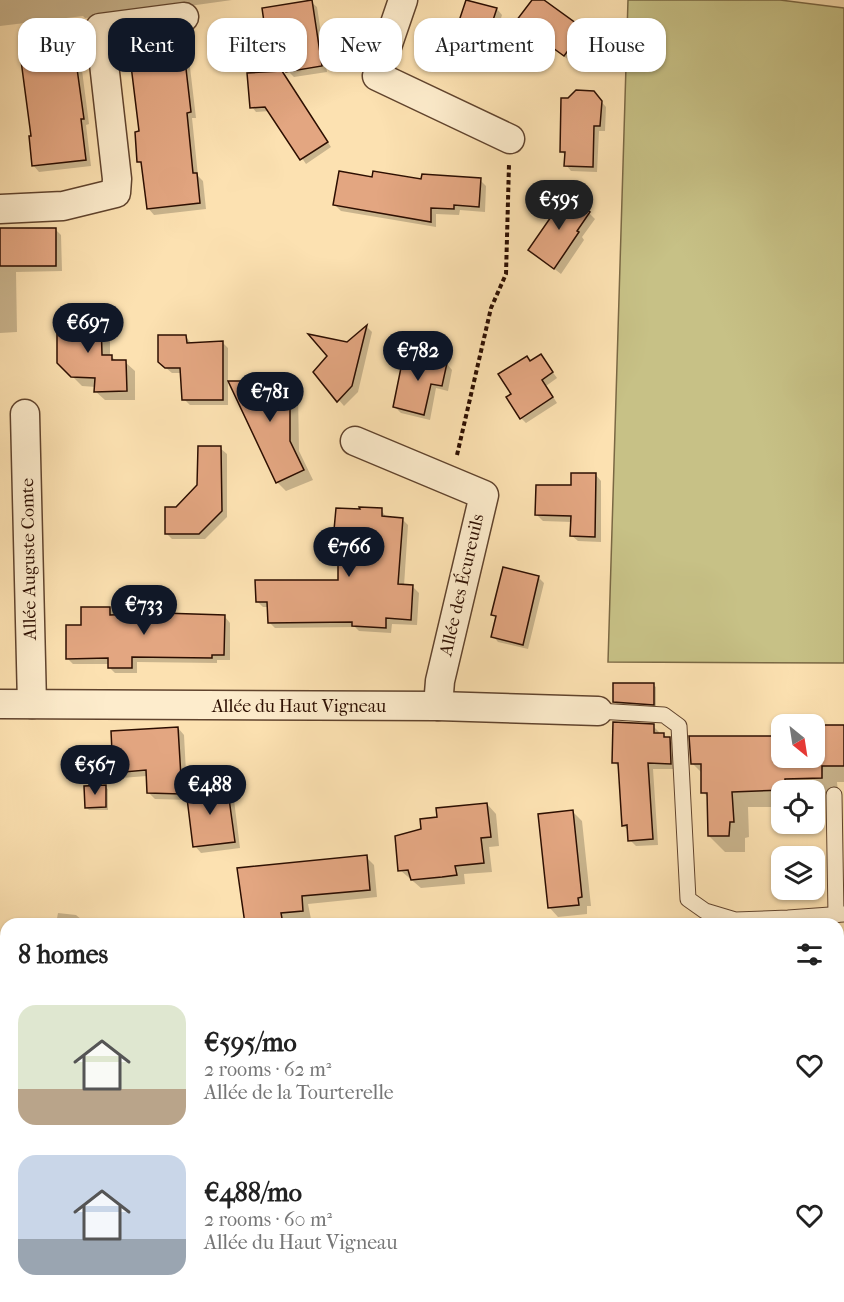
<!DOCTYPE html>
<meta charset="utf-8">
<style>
:root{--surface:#fff;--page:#f6f6f6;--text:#222;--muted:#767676;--accent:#111827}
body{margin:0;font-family:"IM FELL French Canon",serif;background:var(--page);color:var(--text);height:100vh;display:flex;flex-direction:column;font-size:22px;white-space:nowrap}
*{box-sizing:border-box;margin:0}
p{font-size:20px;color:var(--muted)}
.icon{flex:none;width:33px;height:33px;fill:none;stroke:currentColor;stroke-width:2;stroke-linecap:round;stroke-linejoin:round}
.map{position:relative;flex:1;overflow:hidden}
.details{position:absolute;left:0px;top:918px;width:844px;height:384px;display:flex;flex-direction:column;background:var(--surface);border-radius:18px 18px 0 0;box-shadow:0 2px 4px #0004}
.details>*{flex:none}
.hud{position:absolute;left:18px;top:18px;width:808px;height:54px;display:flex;gap:12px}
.needle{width:39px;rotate:150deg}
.tools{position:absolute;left:771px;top:714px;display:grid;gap:12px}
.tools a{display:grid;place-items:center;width:54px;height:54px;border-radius:12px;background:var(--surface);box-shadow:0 2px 4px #0004;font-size:30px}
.price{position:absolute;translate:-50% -51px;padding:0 14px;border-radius:21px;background:var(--accent);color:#fff;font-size:20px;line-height:39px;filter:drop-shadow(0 2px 3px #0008)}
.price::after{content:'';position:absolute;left:50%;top:36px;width:18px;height:14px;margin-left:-9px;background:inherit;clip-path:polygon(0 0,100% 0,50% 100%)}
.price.current{background:#222;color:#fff}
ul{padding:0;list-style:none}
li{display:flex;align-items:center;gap:18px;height:150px;padding:0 18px}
li span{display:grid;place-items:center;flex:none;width:168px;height:120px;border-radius:18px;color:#555}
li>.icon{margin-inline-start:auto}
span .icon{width:72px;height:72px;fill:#fffc;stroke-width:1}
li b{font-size:26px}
h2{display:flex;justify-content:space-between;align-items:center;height:72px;padding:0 18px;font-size:26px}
.pill{padding:0 21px;border-radius:18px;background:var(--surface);box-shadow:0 2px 4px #0004;font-size:21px;line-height:54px}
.pill.current{background:var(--accent);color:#fff}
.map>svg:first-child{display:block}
</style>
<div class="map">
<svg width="844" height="1302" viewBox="0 0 844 1302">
<rect width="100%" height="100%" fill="#fce1b1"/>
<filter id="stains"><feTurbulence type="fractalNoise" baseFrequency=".00333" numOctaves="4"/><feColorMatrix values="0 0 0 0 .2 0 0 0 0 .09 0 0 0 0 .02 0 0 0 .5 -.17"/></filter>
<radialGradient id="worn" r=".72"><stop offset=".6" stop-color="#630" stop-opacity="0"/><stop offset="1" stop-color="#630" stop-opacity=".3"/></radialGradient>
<path fill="#c7c186" stroke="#7a6844" stroke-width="1.5" d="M 628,0 L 780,0 L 844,8 L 844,663 L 608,662 Z"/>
<g fill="#0003">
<path d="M 0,0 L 232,0 L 132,14 L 85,18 L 83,16 L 0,26 Z"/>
<path d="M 468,0 L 497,9 L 502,15 L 485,68 L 456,59 L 450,54 Z"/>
<path d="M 534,0 L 542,0 L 589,36 L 570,61 L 518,21 Z"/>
<path d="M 311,2 L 317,7 L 327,72 L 294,77 L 288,71 L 282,34 L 266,21 Z"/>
<path d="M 181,36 L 187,42 L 196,118 L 192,118 L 198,176 L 203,181 L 206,209 L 154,215 L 148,208 L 143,166 L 139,161 L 140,133 Z"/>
<path d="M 74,49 L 80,55 L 89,124 L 86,125 L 91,166 L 39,172 L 33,165 L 32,137 Z"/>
<path d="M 281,72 L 331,147 L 306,164 L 270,111 L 256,112 L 252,107 Z"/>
<path d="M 598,98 L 606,107 L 605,131 L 599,131 L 597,172 L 571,171 L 566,165 L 566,156 L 561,151 Z"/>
<path d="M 374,178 L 423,181 L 480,180 L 486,186 L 485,212 L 460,210 L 459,215 L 436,214 L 436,227 L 341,211 L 335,205 Z"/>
<path d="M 589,213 L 595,219 L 582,237 L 584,240 L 561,274 L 530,250 Z"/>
<path d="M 55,229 L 61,235 L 62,271 L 16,272 L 17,332 L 0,333 L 0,230 Z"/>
<path d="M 101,319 L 110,328 L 110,356 L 117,361 L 125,362 L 135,371 L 135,400 L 105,400 L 95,391 L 96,387 L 82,386 L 58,362 Z"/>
<path d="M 367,327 L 372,332 L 358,392 L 344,406 L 315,372 Z"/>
<path d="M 186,337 L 192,344 L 222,342 L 228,348 L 228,405 L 190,405 L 184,399 L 182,373 L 172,373 L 166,368 Z"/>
<path d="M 541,356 L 557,378 L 546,386 L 557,403 L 526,423 L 521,418 L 513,394 L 531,363 Z"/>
<path d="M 447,364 L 452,370 L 448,391 L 436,388 L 430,420 L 401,413 L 395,407 Z"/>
<path d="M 289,383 L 298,392 L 299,451 L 313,480 L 286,491 L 277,482 Z"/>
<path d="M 220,448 L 227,454 L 227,517 L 205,539 L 172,539 L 166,533 L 177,508 L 198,486 Z"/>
<path d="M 595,474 L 601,481 L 601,542 L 578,541 L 571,535 L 572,522 L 543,521 L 537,515 L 572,486 Z"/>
<path d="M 381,510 L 387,518 L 402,519 L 408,525 L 404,586 L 413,587 L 419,593 L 417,625 L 392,624 L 391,633 L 359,631 L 355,627 L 275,628 L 269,622 L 269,607 L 263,607 L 257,601 L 339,582 L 340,546 L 334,541 Z"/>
<path d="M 538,577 L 544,583 L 528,649 L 498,642 L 493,636 L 497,619 L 493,614 Z"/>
<path d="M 110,608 L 116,616 L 225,617 L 230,623 L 230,660 L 217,660 L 217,663 L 137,662 L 137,673 L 115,673 L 109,667 L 109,664 L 73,664 L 68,659 L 83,626 Z"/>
<path d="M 653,685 L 656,687 L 656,707 L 617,704 L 614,702 Z"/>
<path d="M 653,726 L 659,732 L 659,735 L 664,735 L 675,745 L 677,769 L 653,769 L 658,845 L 636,846 L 630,840 L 629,831 L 623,825 L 620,768 L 614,762 Z"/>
<path d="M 844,726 L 844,782 L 837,782 L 838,793 L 814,794 L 814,790 L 782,790 L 782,807 L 748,807 L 749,837 L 745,838 L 745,852 L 725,852 L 709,836 L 709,798 L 703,792 L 702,773 L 692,763 L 782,758 L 814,758 Z"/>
<path d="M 178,728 L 184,735 L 187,791 L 227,786 L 233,792 L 240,848 L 201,853 L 195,846 L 189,800 L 155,799 L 148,792 L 147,776 L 121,778 L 115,772 Z"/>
<path d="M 105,787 L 108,789 L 108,810 L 89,810 L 86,807 Z"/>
<path d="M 487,804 L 496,814 L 499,846 L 489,847 L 492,872 L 464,874 L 465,884 L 421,888 L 400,870 L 422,830 L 439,818 Z"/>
<path d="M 573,812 L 582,821 L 591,906 L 587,906 L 587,914 L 558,917 L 549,907 Z"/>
<path d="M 366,857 L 374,865 L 377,897 L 308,904 L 312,924 L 246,924 Z"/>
<path d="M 58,913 L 76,915 L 82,920 L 82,924 L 56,924 Z"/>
<path d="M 838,1082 L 844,1088 L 844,1227 L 838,1227 Z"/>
</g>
<g fill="#e3a681" stroke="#2c0e01" stroke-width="1.5">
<path d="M 312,0 L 322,66 L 286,72 L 280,32 L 264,22 L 262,8 Z"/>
<path d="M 466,0 L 497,8 L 479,63 L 448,54 Z"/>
<path d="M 532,0 L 544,0 L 584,29 L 564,56 L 516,21 Z"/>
<path d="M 182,34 L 191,112 L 187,113 L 193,173 L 197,173 L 200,203 L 147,209 L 141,162 L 137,162 L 135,132 L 139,131 L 128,41 Z"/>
<path d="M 74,47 L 84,119 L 81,119 L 86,160 L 32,166 L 29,136 L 31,136 L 20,53 Z"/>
<path d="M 282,71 L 328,142 L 300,160 L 265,107 L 250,108 L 247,73 Z"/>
<path d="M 576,90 L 594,91 L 602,101 L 600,126 L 594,126 L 593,167 L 564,166 L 565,152 L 560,152 L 561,98 L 568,98 Z"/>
<path d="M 339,171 L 372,177 L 373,171 L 421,179 L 422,174 L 481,178 L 479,207 L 454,205 L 454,209 L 431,208 L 431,222 L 333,205 Z"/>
<path d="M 562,192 L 590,212 L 577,231 L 579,232 L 554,269 L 528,250 L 553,214 L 549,212 Z"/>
<rect x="0" y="228" width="56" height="38"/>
<path d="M 57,317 L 101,317 L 102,355 L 112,355 L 112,360 L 126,360 L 127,391 L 94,392 L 95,378 L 71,377 L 57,363 Z"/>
<path d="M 367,325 L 352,386 L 337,402 L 313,372 L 327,356 L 308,334 L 347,342 Z"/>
<path d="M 158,335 L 186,335 L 187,343 L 223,341 L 223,400 L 182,400 L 180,368 L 165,368 L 158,362 Z"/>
<path d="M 404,353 L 447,363 L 442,386 L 431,384 L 424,415 L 393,407 Z"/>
<path d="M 541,354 L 553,372 L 542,380 L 553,397 L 520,419 L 506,397 L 511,394 L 498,374 L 527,356 L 530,361 Z"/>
<path d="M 228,381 L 290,381 L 290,441 L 304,470 L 276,483 Z"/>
<path d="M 198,446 L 221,446 L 222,511 L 199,534 L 165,534 L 165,507 L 176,507 L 197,485 Z"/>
<path d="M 571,473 L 596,473 L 595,537 L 570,536 L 571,516 L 535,515 L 536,485 L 571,485 Z"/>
<path d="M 359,507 L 382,508 L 382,516 L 403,518 L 398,584 L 413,585 L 411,620 L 386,618 L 386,628 L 352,626 L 352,622 L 268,623 L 267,602 L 256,602 L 255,580 L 338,580 L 338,542 L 333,541 L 336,508 L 360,509 Z"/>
<path d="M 503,567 L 539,576 L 523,645 L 491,637 L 496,616 L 491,615 Z"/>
<path d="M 81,607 L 110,607 L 110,615 L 162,613 L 225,615 L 224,655 L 212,655 L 212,658 L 132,657 L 132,668 L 108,668 L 108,658 L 66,659 L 66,625 L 81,625 Z"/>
<path d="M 613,683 L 654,683 L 654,705 L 613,702 Z"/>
<path d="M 613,722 L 654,724 L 654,733 L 664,733 L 664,737 L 670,737 L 671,764 L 648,763 L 653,839 L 628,841 L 627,825 L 622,826 L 618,763 L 612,763 Z"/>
<path d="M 822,725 L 844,725 L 844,766 L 822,766 L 822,778 L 785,779 L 785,790 L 732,792 L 734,822 L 730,822 L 729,836 L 708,836 L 707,793 L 701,793 L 701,764 L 691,764 L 689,736 L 782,736 L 782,758 L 814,758 L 814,728 L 822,728 Z"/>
<path d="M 178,727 L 182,794 L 147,793 L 146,770 L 113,773 L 111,731 Z"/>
<path d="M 227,784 L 235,842 L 193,847 L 186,790 Z"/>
<path d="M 106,785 L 106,807 L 85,808 L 84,786 Z"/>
<path d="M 487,803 L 491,837 L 481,838 L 484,863 L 455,866 L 457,875 L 442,877 L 411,880 L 408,870 L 398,871 L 395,836 L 421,829 L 420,819 L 437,817 L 436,808 Z"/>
<path d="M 573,810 L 582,897 L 578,898 L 579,905 L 548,908 L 538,814 Z"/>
<path d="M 367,855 L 370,890 L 302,896 L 303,911 L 281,913 L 283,924 L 245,924 L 237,868 Z"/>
</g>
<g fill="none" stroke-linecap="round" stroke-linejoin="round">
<defs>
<g id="lane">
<path d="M 598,711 L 664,715 L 679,726 L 688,899 L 705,911 L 735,920 L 788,918 L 844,914"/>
<path d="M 834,795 L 836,915"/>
</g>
<g id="street">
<path d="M 403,0 L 377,76 L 510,139"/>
<path d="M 0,209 L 63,206 L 116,193 L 117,179 L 100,28 L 184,17"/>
<path d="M 25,414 L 32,704"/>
<path d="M 355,441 L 484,495 L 440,681 L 438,706"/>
<path d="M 0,704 L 438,706 L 598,711"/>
</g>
</defs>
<use href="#lane" stroke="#60432d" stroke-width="17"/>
<use href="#street" stroke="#60432d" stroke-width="31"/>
<path stroke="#2c0e01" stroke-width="4" stroke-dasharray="4.5 3" stroke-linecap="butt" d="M 457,455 L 491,308 L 506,274 L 509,164"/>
<use href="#lane" stroke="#fdeccc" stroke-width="15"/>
<use href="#street" stroke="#fdeccc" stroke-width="28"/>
</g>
<g text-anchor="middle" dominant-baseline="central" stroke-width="5" stroke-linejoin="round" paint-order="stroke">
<g font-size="18" fill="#2c0e01" stroke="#fdeccc">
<text transform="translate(29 559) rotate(-91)">Allée Auguste Comte</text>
<text transform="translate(462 585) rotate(-77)">Allée des Écureuils</text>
<text x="299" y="706">Allée du Haut Vigneau</text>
</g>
</g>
<rect width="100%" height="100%" filter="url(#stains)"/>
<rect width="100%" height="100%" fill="url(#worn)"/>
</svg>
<div class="tools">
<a><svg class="needle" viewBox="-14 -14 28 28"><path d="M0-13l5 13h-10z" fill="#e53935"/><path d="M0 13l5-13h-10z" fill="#767676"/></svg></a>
<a><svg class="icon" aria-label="locate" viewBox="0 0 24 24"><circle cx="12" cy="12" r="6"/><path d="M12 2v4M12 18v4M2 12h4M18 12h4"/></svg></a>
<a><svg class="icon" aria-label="layers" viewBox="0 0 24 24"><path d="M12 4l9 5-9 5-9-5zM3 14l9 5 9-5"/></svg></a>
</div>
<b class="price current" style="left:559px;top:231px">€595</b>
<b class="price" style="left:88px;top:354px">€697</b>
<b class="price" style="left:418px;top:382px">€782</b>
<b class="price" style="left:270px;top:423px">€781</b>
<b class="price" style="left:349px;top:578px">€766</b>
<b class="price" style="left:144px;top:636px">€733</b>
<b class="price" style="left:95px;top:796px">€567</b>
<b class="price" style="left:210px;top:816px">€488</b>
<div class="hud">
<a class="pill">Buy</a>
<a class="pill current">Rent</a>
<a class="pill">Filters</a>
<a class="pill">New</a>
<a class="pill">Apartment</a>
<a class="pill">House</a>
</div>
<section class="details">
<h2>8 homes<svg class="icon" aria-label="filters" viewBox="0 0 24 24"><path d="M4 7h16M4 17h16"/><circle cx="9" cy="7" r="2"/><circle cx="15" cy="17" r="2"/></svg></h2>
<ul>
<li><span style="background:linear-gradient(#dfe7d0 70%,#b9a48a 0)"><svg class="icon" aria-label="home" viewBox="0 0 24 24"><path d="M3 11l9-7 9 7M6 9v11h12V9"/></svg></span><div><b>€595/mo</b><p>2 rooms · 62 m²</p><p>Allée de la Tourterelle</p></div><svg class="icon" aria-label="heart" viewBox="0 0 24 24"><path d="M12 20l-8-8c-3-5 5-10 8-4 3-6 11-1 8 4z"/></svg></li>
<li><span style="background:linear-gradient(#c9d6e8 70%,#9aa5b1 0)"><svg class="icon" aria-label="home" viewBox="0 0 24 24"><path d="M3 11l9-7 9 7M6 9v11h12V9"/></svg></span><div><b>€488/mo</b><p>2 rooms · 60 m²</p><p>Allée du Haut Vigneau</p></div><svg class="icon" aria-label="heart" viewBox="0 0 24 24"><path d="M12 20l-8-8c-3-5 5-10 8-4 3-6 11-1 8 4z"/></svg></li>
</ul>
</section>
</div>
